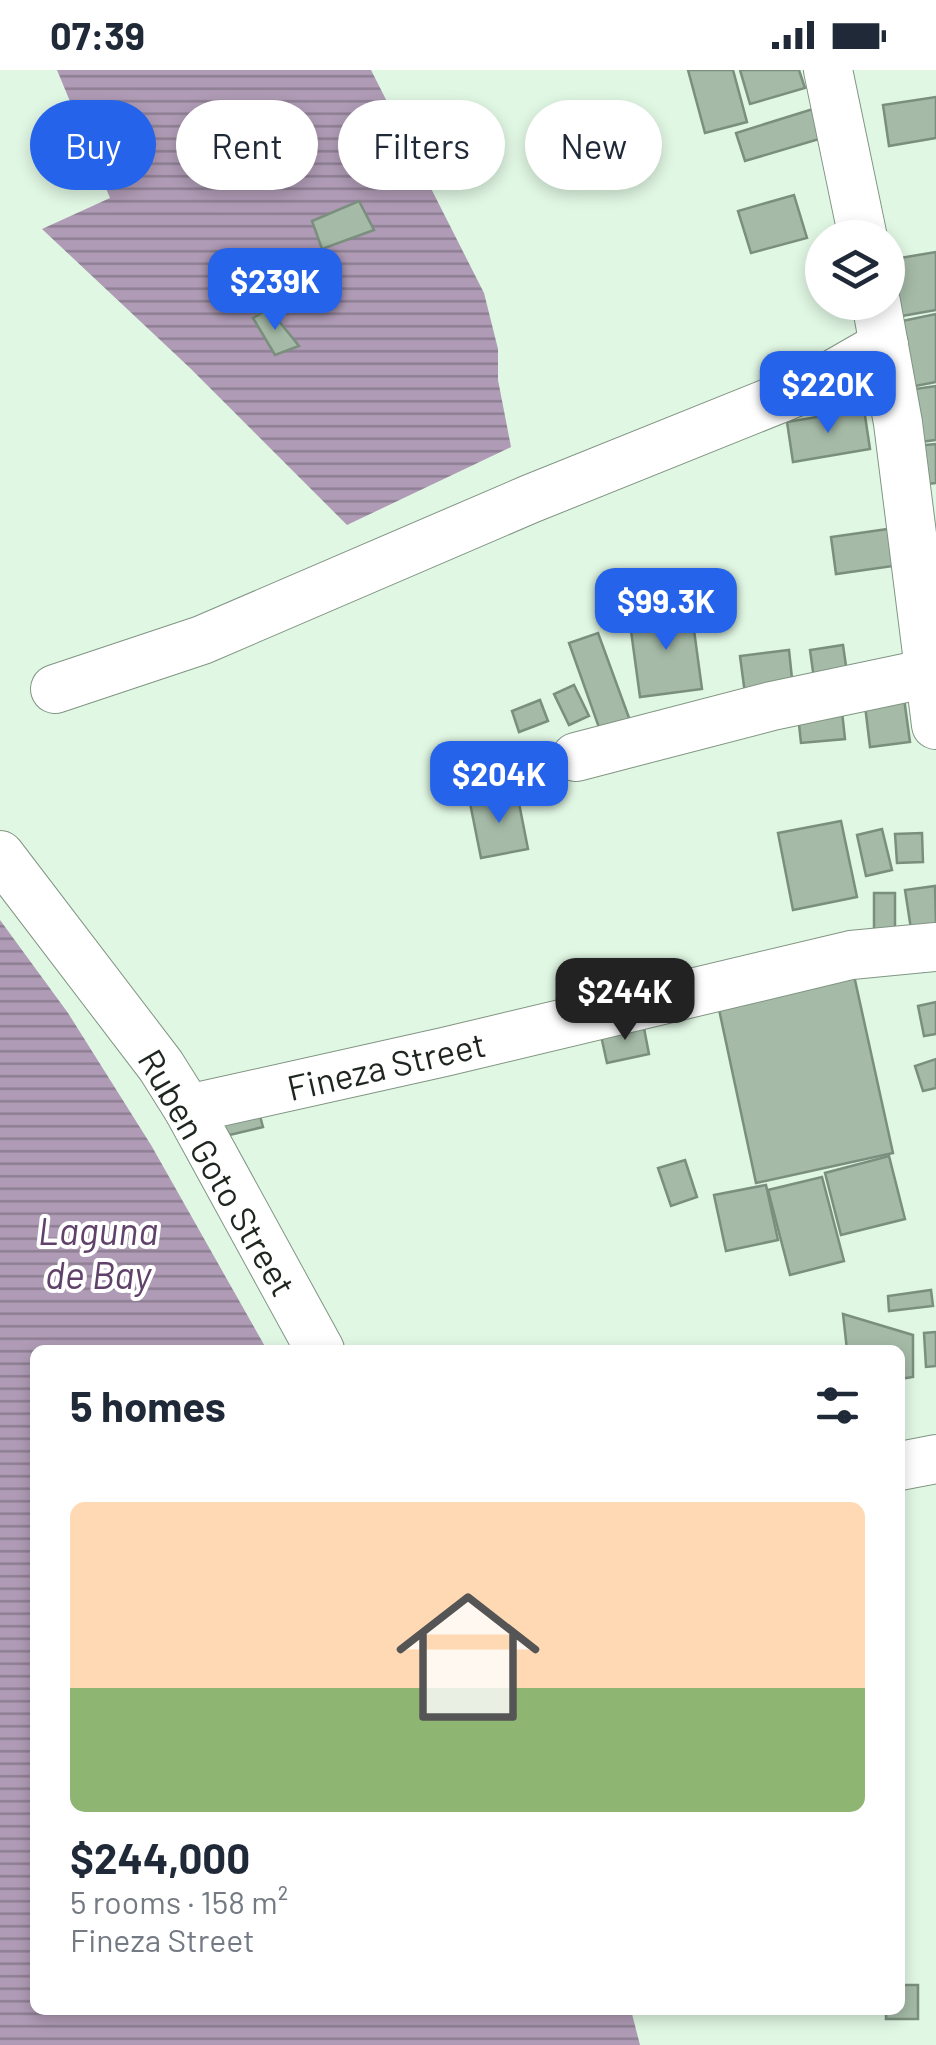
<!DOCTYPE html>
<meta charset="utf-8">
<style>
:root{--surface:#fff;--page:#f2f2f3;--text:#1f2937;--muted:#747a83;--accent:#2563eb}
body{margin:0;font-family:Barlow,sans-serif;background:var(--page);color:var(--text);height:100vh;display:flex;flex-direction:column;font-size:38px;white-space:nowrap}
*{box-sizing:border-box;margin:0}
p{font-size:32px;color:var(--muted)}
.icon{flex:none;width:55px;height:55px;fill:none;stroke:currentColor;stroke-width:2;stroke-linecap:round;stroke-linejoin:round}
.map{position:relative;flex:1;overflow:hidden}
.panel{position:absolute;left:30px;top:1275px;width:875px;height:670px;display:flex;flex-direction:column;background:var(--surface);border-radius:15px;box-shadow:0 5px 15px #0003}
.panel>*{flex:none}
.guide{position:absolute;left:30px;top:30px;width:878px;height:90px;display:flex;gap:20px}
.buttons{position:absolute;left:805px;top:150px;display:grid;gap:20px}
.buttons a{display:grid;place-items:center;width:100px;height:100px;border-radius:50%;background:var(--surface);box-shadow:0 5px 15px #0003;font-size:50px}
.price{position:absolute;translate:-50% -85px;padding:0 22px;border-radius:20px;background:var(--accent);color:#fff;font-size:32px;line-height:65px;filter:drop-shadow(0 2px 5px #0008)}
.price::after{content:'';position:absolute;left:50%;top:60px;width:30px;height:22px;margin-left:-15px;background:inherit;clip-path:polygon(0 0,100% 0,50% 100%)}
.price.selected{background:#222;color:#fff}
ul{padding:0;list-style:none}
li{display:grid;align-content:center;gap:20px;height:530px;padding:0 40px}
li span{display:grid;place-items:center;height:310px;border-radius:15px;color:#555}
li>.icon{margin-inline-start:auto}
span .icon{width:180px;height:180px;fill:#fffc;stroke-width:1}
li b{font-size:42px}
h2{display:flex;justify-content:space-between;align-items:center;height:120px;padding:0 40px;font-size:42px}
.pill{padding:0 35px;border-radius:45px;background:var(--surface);box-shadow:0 5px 15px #0003;font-size:35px;line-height:90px}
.pill.selected{background:var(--accent);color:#fff}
.status{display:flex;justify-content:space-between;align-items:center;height:70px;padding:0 50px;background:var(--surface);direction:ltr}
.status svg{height:28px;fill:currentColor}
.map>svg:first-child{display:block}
</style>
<div class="status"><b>07:39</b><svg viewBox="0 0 49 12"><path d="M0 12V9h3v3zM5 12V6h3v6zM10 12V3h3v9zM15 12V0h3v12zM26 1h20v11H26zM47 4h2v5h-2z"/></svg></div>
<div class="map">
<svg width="936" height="1975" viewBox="0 0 936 1975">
<defs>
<pattern id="water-rules" width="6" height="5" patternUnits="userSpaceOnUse" patternTransform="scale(2.5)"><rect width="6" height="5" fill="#af9bb5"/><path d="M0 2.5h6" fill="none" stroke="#8e7e93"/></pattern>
</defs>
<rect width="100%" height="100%" fill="#e0f7e3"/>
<g fill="url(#water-rules)">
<path d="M 57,0 L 371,0 L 484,223 L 498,279 L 498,310 L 511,377 L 347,455 L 190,298 L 42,159 L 110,128 Z"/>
<path d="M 0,850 L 68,943 L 151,1075 L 267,1280 L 35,1280 L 35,1940 L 631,1940 L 640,1975 L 0,1975 Z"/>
</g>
<g fill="#a5baa7" stroke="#7a8f7d" stroke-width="2.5">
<path d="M 688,0 L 733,0 L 747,52 L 705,63 Z"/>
<path d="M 740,0 L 799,0 L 805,18 L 750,34 Z"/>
<path d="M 936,27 L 936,68 L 889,76 L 883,35 Z"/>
<path d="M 816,38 L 826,67 L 745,91 L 736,63 Z"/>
<path d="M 569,57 L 584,85 L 544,105 L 535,71 Z"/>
<path d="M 794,125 L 807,168 L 751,183 L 738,141 Z"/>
<path d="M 359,131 L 374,160 L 322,179 L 312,151 Z"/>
<path d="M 936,182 L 936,240 L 885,249 L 888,190 Z"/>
<path d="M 269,239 L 299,276 L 275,285 L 253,248 Z"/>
<path d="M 936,244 L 936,312 L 900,319 L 888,254 Z"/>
<path d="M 936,316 L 936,370 L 904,374 L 901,321 Z"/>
<path d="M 864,339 L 870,379 L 793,392 L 787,352 Z"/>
<path d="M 936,374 L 936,413 L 918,415 L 915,376 Z"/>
<path d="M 888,459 L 893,496 L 836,504 L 831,467 Z"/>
<path d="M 691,538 L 702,619 L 640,627 L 629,546 Z"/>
<path d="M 598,563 L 632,656 L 602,666 L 569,573 Z"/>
<path d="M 843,575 L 849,617 L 816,623 L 810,580 Z"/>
<path d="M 789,580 L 793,618 L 745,624 L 740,586 Z"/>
<path d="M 574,615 L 589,646 L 569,655 L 554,624 Z"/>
<path d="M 903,621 L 910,672 L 870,677 L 864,627 Z"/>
<path d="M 540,630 L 548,651 L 519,662 L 512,641 Z"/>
<path d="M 841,632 L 845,669 L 801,673 L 797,636 Z"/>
<path d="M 517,723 L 528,779 L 481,788 L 470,733 Z"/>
<path d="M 841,751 L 857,827 L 793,840 L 778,763 Z"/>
<path d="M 882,759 L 892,800 L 866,806 L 857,765 Z"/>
<path d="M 922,763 L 923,792 L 897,793 L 895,764 Z"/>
<path d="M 935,816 L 936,855 L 911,859 L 905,820 Z"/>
<rect x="874" y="823" width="21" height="42"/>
<path d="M 853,901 L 893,1083 L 756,1113 L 717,930 Z"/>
<path d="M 936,932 L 936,964 L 924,966 L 918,936 Z"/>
<path d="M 643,953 L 649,984 L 607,993 L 600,961 Z"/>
<path d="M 936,989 L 936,1018 L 923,1021 L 915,996 Z"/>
<path d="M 254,1024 L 263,1057 L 221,1067 L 213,1034 Z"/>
<path d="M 889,1086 L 905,1149 L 841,1165 L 825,1103 Z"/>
<path d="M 685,1090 L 697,1127 L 671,1136 L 658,1098 Z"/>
<path d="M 822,1107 L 844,1191 L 790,1205 L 768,1120 Z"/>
<path d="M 766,1115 L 778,1170 L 726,1181 L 714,1125 Z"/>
<path d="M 931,1220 L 933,1236 L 889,1241 L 888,1226 Z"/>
<path d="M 843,1244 L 913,1265 L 913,1307 L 900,1309 L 900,1280 L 847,1280 Z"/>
<path d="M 936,1262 L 936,1296 L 926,1297 L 924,1263 Z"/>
<path d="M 900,1915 L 918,1915 L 918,1949 L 886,1949 L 886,1940 L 900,1940 Z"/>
</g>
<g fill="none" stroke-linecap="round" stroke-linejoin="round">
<defs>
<g id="street">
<path d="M 828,0 L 863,168"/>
<path d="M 876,232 L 898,353 L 936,655"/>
<path d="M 55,619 L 202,570 L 530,429 L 816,314 L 884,275"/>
<path d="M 576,687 L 772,636 L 929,603"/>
<path d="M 0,785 L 161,996 L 188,1039 L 320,1280"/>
<path d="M 188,1039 L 444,982 L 851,885 L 936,877"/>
<path d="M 900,1396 L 936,1389"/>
</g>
</defs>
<use href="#street" stroke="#809583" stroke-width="50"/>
<use href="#street" stroke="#fff" stroke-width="48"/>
</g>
<g text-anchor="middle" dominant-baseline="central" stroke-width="8" stroke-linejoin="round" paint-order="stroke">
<g font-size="35" fill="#1e261f" stroke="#fff">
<text transform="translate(386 995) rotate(-13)">Fineza Street</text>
<text transform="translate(218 1102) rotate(60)">Ruben Goto Street</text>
</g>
<g font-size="38" font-style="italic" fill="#5f4169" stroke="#fff">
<text x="98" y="1160">Laguna<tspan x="98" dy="44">de Bay</tspan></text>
</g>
</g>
</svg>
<div class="buttons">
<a><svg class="icon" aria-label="layers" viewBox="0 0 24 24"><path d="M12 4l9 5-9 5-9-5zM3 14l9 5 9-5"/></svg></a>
</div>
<b class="price" style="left:275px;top:263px">$239K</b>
<b class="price" style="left:828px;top:366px">$220K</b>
<b class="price" style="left:666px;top:583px">$99.3K</b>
<b class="price" style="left:499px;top:756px">$204K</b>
<b class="price selected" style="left:625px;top:973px">$244K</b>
<div class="guide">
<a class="pill selected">Buy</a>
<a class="pill">Rent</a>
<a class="pill">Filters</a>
<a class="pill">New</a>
</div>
<section class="panel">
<h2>5 homes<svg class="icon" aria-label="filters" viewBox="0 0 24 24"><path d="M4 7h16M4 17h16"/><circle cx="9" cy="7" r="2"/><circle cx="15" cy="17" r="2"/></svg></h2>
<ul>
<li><span style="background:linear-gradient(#ffd9b3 60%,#8fb573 0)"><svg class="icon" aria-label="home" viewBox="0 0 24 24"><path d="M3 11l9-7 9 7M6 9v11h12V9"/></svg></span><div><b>$244,000</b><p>5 rooms · 158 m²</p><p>Fineza Street</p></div></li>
</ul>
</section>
</div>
